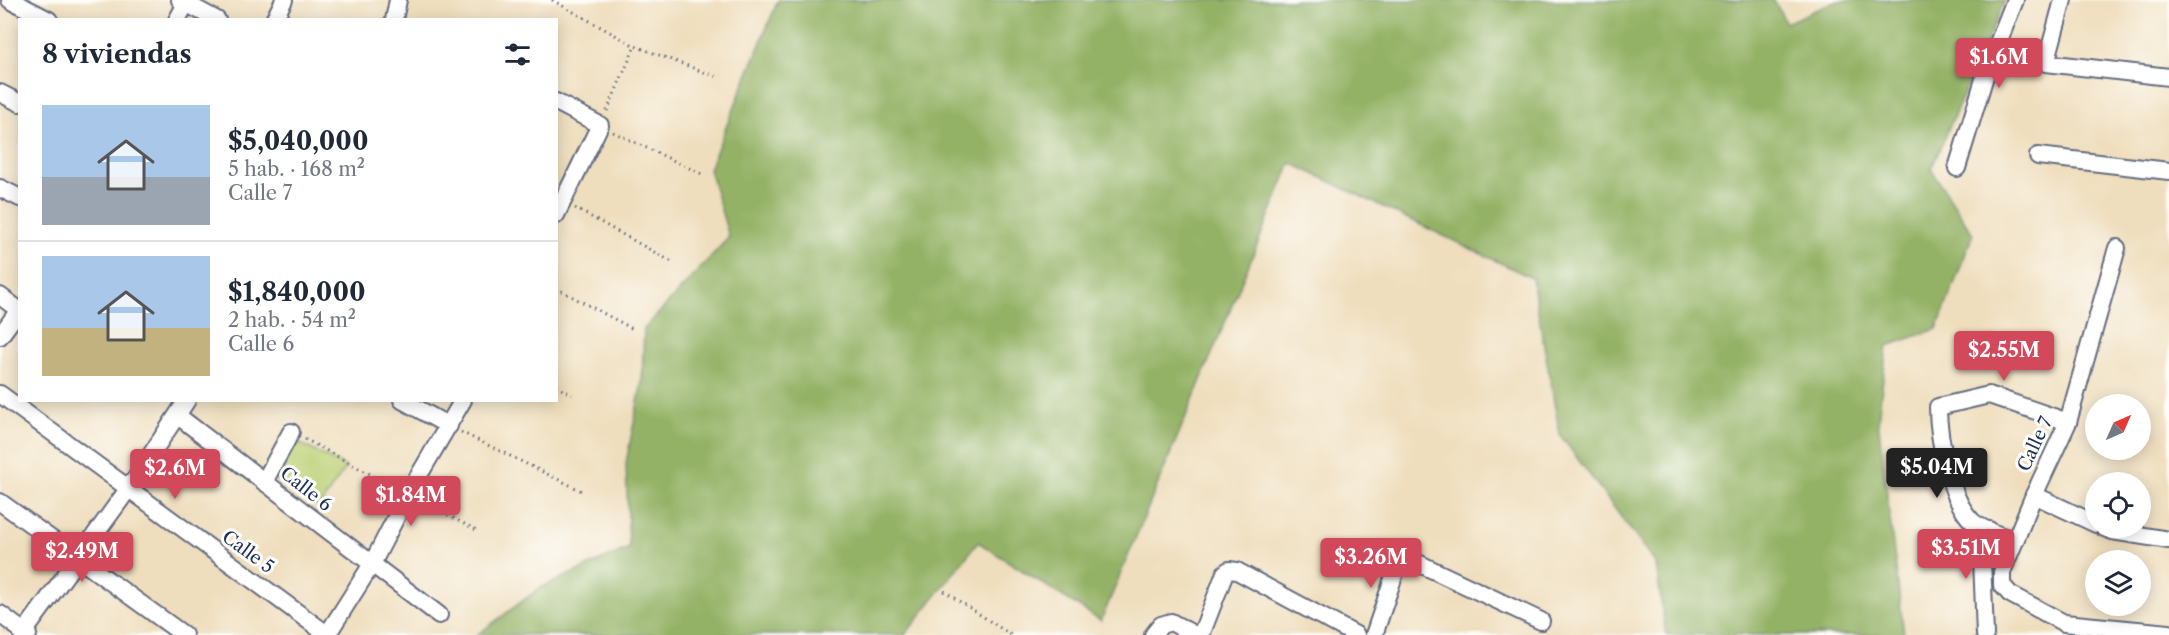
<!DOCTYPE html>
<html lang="es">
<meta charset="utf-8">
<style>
:root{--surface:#fff;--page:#f2f2f3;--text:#1f2937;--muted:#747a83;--line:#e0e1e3;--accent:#d1495b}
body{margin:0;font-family:"Libre Caslon Text",serif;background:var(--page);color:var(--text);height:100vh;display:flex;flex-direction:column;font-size:22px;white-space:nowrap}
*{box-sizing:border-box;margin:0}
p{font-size:20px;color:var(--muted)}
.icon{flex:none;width:33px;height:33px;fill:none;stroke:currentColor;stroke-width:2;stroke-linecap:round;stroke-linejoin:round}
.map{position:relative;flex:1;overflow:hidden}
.drawer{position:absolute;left:18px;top:18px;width:540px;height:384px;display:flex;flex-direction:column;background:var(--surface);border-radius:0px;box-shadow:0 3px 15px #0003}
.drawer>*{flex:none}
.needle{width:39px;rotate:45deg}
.fabs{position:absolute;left:2085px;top:394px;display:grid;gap:12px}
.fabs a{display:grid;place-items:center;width:66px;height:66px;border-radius:50%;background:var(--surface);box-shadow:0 3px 15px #0003;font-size:30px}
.price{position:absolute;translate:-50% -51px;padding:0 14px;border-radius:6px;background:var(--accent);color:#fff;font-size:20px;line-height:39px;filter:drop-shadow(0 2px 3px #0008)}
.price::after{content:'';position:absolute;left:50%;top:36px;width:18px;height:14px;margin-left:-9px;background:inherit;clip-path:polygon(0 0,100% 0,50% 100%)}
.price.active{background:#222;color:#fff}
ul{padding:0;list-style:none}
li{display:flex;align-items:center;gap:18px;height:150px;padding:0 24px}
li+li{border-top:2px solid var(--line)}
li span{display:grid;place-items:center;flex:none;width:168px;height:120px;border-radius:0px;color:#555}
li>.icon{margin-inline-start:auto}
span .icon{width:72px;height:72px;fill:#fffc;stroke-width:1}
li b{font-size:26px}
h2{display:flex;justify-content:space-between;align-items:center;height:72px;padding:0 24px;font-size:26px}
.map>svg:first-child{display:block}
</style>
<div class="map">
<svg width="2169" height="635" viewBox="0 0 2169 635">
<rect width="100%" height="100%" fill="#fdfcf7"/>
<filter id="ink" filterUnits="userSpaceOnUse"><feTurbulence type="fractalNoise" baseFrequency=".0167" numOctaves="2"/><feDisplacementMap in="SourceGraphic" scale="12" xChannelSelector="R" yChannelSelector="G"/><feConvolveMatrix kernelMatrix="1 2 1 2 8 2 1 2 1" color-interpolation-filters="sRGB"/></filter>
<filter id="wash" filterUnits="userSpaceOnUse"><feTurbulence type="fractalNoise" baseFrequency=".008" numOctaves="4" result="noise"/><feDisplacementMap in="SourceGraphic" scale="24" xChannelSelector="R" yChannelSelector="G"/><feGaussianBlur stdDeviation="1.35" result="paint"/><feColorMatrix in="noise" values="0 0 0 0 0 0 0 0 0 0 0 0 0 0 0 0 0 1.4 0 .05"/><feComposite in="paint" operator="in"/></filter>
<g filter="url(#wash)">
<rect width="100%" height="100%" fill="#efdebd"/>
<path fill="#bbd074" stroke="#6b8069" stroke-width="1.5" d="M 295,441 L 346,467 L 319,507 L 276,479 Z"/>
<path fill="#94b266" stroke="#587062" stroke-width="1.5" d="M 778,0 L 1774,0 L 1786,23 L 1838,0 L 2005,0 L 1931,169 L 1973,234 L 1937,329 L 1887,346 L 1878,420 L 1904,635 L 1666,635 L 1656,564 L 1560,435 L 1532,278 L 1291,163 L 1101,621 L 978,542 L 905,635 L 477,635 L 540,588 L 629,548 L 626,463 L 642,382 L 644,329 L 729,237 L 709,169 Z"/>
</g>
<g filter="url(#ink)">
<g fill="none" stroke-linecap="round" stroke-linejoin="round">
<defs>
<g id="minor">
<path d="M 10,0 L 49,20"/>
<path d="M 180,0 L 217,20"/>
<path d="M 2063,0 L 2046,63 L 2169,77"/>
<path d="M 177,20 L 188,0"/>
<path d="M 274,20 L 284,0"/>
<path d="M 394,20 L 398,0"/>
<path d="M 0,93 L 20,103"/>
<path d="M 556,102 L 600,125 L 556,215"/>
<path d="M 2038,156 L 2169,171"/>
<path d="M 1957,168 L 1985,76 L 2015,0"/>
<path d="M 0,188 L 20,198"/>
<path d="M 2117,248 L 2068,422 L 2034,495 L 2002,572 L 2002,585 L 2010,594 L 2064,623 L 2169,633"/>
<path d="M 0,296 L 19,310 L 0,336"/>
<path d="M 0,394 L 328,635"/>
<path d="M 402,400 L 449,426"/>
<path d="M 178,416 L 439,615"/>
<path d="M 264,482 L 291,432"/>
<path d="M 2034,495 L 2096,524"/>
<path d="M 0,502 L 184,635"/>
<path d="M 2104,528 L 2112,531 L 2169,540"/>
<path d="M 2014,541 C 2003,536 1980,529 1972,521 C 1950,500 1938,437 1938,407 L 1989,395 L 2068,422"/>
<path d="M 0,614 L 28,635"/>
<path d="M 22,635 L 129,488 L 187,400"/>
<path d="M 327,635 L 372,564 L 408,494 L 463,400"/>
<path d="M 1153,635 L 1161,625 L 1171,622 L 1195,635"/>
<path d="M 1201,635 L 1225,573 L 1229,570 L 1237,571 L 1356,635"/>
<path d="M 1374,635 L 1401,555 L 1541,621"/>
<path d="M 1985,635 L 1982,559 L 1989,530"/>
</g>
</defs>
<use href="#minor" stroke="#656c7f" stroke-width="20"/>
<g stroke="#656c7f" stroke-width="3" stroke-dasharray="1.5 4.5" stroke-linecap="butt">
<path d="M 552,0 L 635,46 L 717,77"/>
<path d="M 607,111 L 635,46"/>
<path d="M 613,132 L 704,175"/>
<path d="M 575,208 L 674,263"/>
<path d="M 556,288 L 633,329"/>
<path d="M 556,386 L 572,395"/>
<path d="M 461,432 L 582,491"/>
<path d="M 305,439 L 394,487"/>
<path d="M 421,501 L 478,531"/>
<path d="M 944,591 L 1011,635"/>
</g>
<use href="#minor" stroke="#fff" stroke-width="16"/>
</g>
</g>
<g text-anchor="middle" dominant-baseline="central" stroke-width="6" stroke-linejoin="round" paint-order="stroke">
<g font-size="18" fill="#1b2f5e" stroke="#fdfcf7">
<text transform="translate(2035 444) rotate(-65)">Calle 7</text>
<text transform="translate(306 489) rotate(38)">Calle 6</text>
<text transform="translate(248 552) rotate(36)">Calle 5</text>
</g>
</g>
</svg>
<div class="fabs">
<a><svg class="needle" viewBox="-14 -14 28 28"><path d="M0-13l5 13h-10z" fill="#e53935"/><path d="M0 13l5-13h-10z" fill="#747a83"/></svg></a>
<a><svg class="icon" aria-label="locate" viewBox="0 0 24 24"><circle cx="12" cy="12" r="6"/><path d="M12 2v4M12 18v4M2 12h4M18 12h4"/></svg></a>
<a><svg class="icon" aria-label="layers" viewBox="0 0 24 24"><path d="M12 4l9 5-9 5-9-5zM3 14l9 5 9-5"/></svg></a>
</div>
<b class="price" style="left:1999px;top:89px">$1.6M</b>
<b class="price" style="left:2004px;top:382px">$2.55M</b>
<b class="price active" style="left:1937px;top:499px">$5.04M</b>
<b class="price" style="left:175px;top:500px">$2.6M</b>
<b class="price" style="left:411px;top:527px">$1.84M</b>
<b class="price" style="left:1966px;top:580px">$3.51M</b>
<b class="price" style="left:82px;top:583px">$2.49M</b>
<b class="price" style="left:1371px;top:589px">$3.26M</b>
<section class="drawer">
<h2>8 viviendas<svg class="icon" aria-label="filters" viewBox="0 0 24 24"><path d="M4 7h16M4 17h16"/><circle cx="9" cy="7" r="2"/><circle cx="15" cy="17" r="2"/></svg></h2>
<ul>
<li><span style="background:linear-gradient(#a9c7e8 60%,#9aa5b1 0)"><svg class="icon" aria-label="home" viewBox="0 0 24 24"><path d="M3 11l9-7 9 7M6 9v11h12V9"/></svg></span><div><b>$5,040,000</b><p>5 hab. · 168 m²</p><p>Calle 7</p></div></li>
<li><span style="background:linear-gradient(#a9c7e8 60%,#c2b280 0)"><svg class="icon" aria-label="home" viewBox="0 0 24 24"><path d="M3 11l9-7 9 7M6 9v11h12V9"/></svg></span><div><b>$1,840,000</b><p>2 hab. · 54 m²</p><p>Calle 6</p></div></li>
</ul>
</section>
</div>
